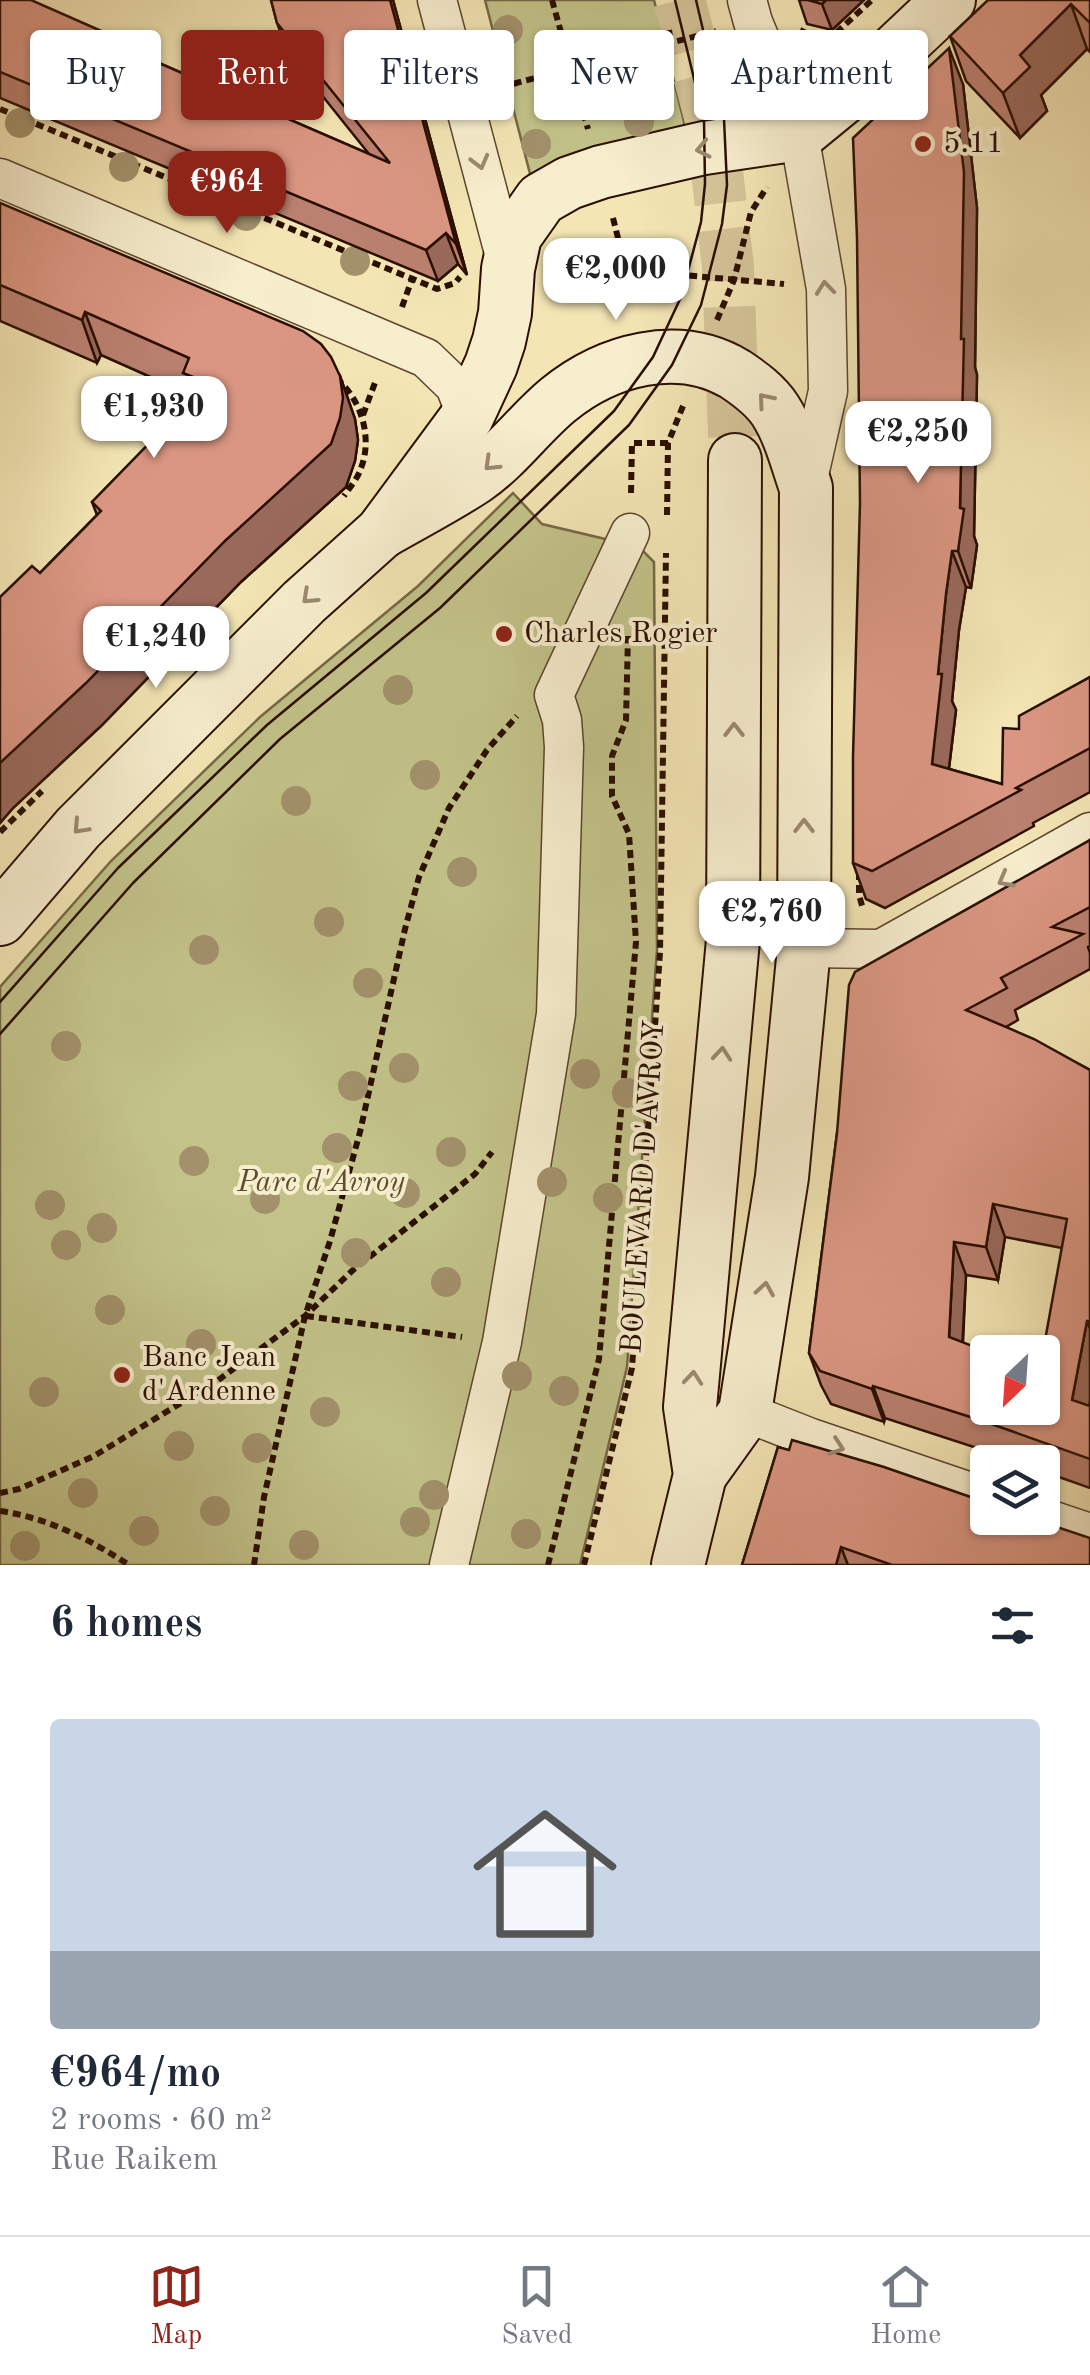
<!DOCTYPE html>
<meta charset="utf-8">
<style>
:root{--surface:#fff;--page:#f6f6f7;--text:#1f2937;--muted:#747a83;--line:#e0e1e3;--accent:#8f2418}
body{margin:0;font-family:"Old Standard TT",serif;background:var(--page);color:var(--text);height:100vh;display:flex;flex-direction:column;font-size:38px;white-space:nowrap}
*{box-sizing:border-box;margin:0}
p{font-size:32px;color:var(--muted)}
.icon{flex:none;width:55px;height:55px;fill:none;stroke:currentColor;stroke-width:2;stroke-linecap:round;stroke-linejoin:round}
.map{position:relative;height:1565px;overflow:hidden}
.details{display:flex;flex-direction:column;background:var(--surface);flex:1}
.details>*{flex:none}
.guide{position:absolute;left:30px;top:30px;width:1030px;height:90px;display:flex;gap:20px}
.needle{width:65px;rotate:205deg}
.tools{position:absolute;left:970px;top:1335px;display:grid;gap:20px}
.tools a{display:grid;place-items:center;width:90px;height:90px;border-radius:10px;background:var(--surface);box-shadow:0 2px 8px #0004;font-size:50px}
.price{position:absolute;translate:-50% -85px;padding:0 22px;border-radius:20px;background:#fff;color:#222;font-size:32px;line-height:65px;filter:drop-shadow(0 2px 5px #0008)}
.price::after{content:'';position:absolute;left:50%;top:60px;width:30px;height:22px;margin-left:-15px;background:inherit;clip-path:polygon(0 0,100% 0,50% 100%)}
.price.current{background:var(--accent);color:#fff}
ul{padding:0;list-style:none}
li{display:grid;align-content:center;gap:20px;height:530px;padding:0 50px}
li+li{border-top:2px solid var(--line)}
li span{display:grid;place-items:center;height:310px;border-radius:10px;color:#555}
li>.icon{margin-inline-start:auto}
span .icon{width:180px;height:180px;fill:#fffc;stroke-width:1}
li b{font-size:42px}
h2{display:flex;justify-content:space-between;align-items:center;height:120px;padding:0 50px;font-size:42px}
.pill{padding:0 35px;border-radius:10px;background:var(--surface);box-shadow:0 2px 8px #0004;font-size:35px;line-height:90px}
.pill.current{background:var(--accent);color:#fff}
.tabs{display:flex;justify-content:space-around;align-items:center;height:140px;border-top:2px solid var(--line);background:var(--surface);font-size:28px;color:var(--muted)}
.tabs a{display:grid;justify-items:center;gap:5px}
.tabs .current{color:var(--accent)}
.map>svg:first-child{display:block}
</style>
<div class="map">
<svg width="1090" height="1565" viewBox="0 0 1090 1565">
<rect width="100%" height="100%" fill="#f3e5b4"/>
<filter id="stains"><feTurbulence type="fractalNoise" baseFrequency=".002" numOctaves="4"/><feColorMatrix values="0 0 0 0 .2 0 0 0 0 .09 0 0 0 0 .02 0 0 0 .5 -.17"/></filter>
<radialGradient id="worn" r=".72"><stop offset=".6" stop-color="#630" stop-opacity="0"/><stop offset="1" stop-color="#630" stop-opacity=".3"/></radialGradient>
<g fill="#c2c289" stroke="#766844" stroke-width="2.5">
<path d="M 485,0 L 654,0 L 684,122 L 686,161 L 535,193 Z"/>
<path d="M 513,493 L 542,524 L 639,547 L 654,562 L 657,949 L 627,1367 L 580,1565 L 0,1565 L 0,987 L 111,861 L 260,717 L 418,586 Z"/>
</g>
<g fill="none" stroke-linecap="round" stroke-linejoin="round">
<path stroke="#d5c599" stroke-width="52" stroke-dasharray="52 26" stroke-linecap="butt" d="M 679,0 L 711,120 L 728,267 L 735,460"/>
<defs>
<g id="street">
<path d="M 437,0 L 508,268"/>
<path d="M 747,0 L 753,22 L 799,134 L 826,289 L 828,391 L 806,488"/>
<path d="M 0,178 L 426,358 L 455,386 L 467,417"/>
<path d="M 804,948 L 881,949 L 1090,832"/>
<path d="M 745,1412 L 811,1438 L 988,1498"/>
<path d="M 1042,1517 L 1090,1533"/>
<path d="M 449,1565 L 502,1342 L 556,1014 L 564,747 L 562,720 L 554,695 L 630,533"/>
</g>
<g id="secondary">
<path d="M 382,532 C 413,514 445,498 475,478 C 506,457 529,424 558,400 C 607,360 678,340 735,374 C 750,384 765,395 775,410 C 790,433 797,462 806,488 L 804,948 L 782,1177 L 745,1412 L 700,1475"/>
<path d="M 0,919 L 78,828 L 304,602 L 382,532 L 467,417 L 491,365 L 499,341 L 505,313 L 508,269 L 515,236 L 541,199 L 569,183 L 601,172 L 704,148 L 799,134 L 860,84 L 949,0"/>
<path d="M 678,1565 L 700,1475 L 690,1407 L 733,940 L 735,460"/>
</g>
</defs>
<use href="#street" stroke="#5c442d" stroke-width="41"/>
<use href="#secondary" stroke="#2a0e00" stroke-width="56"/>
<g stroke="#2a0e00" stroke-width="6" stroke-dasharray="8 5" stroke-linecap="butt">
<path d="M 552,0 L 588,129"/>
<path d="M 669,30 L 671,44"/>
<path d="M 800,30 L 825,43"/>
<path d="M 832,51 L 825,43 L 872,0"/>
<path d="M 501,87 L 716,31"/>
<path d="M 0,109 L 437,289 L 455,283 L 460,277"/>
<path d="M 613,218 L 626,270 L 784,284"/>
<path d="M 555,279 L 626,270"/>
<path d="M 402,307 L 412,279"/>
<path d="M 717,320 L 734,280 L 751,212 L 767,187"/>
<path d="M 336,378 C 361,399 373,437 361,468 C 358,478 350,487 344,496"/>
<path d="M 363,415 L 376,380"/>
<path d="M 631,493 L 632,443 L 668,443"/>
<path d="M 667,515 L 668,443 L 683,406"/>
<path d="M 0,832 L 42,791"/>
<path d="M 859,872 L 859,895 L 863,909"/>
<path d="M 306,1316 L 462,1337"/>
<path d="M 0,1493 L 19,1489 L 94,1456 L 217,1381 L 305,1316 L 353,1270 L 475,1174 L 492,1152"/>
<path d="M 0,1511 C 48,1518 89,1539 129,1565"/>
<path d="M 254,1565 L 264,1497 L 305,1316 L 330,1241 L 360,1132 L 405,929 L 419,877 L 449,808 L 487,750 L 517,716"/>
<path d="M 548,1565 L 599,1359 L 636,942 L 629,834 L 612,796 L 612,756 L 626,720 L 628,636"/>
<path d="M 584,1565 L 632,1368 L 660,952 L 666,553"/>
</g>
<use href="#street" stroke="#f7eece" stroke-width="38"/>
<use href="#secondary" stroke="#f7eece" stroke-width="52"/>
<g stroke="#2a0e00" stroke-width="2.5">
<path d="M 0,1002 L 118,868 L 267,725 L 426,593 L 614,411 L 653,357 L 681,297 L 701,222 L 705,184 L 704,120 L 675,0"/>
<path d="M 0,1034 L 133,883 L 280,739 L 440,608 L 629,425 L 672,365 L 701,305 L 722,224 L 727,185 L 724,119 L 696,0"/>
</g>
</g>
<g fill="#a2916b">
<circle cx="508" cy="30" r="15"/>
<circle cx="639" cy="122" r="15"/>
<circle cx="20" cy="123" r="15"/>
<circle cx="536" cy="144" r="15"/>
<circle cx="124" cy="167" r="15"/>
<circle cx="246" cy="216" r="15"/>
<circle cx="355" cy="261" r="15"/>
<circle cx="398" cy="690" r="15"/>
<circle cx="425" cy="775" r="15"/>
<circle cx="296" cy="801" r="15"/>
<circle cx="462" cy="872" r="15"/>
<circle cx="329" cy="922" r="15"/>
<circle cx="204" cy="950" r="15"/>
<circle cx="368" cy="983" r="15"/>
<circle cx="66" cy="1046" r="15"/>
<circle cx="404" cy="1068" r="15"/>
<circle cx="585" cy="1074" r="15"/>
<circle cx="353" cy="1086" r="15"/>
<circle cx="627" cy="1093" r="15"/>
<circle cx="337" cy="1148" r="15"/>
<circle cx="451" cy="1152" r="15"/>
<circle cx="194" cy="1161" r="15"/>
<circle cx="552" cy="1182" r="15"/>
<circle cx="405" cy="1193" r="15"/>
<circle cx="608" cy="1198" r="15"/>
<circle cx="265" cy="1199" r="15"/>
<circle cx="50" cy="1205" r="15"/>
<circle cx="102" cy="1228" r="15"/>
<circle cx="66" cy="1245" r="15"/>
<circle cx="356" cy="1253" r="15"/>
<circle cx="446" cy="1282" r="15"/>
<circle cx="110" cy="1310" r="15"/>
<circle cx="201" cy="1344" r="15"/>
<circle cx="517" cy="1376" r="15"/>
<circle cx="564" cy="1391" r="15"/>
<circle cx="44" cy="1392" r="15"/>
<circle cx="325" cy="1412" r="15"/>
<circle cx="179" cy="1446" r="15"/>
<circle cx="257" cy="1448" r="15"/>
<circle cx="83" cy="1493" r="15"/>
<circle cx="434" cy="1495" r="15"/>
<circle cx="215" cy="1511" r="15"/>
<circle cx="415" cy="1522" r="15"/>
<circle cx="144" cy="1531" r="15"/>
<circle cx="526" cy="1534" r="15"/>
<circle cx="304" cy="1545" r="15"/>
<circle cx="25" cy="1546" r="15"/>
</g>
<g fill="#bb8170" stroke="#2a0e00" stroke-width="2.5" fill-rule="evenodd">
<path d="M 0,0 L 143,56 L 369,154 L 288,53 L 277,23 L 271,0 L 393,0 L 467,275 L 458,264 L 438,281 L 0,98 Z"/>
<path d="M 799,0 L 864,0 L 832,30 L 807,24 Z"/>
<path d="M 1090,0 L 1090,52 L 1087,49 L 1041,95 L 1047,111 L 1020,138 L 966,81 L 950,36 Z"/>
<path d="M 963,84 L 977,208 L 975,367 L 977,375 L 974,536 L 977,545 L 971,588 L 966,587 L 959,630 L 952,701 L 956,710 L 949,769 L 1002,784 L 1019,729 L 1090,677 L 1090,792 L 1033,823 L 1034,826 L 885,908 L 866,899 L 853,863 Z"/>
<path d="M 0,203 L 340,376 L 355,419 L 358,440 L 355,461 L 346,487 L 241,582 L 101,726 L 13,808 L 0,823 L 0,597 L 40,573 L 97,515 L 92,502 L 193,399 L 191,395 L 101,355 L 97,363 L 0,321 Z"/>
<path d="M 1090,840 L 1090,946 L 1088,947 L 1090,953 L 1090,969 L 1015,1010 L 1018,1020 L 1006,1027 L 1090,1070 L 1090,1068 L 1090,1488 L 1042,1471 L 1042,1462 L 1020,1462 L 885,1418 L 884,1422 L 831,1404 L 821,1385 L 809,1353 L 837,1133 ZM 1005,1237 L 1062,1248 L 1042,1408 L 963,1343 L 966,1275 L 998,1280 Z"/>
<path d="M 778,1447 L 1090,1565 L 742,1565 Z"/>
</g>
<g fill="#99695b" stroke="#2a0e00" stroke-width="2.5">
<path d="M 390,0 L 393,0 L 467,275 L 456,244 Z"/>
<path d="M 826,0 L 864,0 L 832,30 L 822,4 Z"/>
<path d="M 1071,4 L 1087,49 L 1041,95 L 1047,111 L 1020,138 L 1003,93 L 1020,55 Z"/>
<path d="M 949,48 L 963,84 L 977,208 L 975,367 L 977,375 L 974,536 L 977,545 L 971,588 L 958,551 L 960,508 L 961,339 Z"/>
<path d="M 446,233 L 458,264 L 438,281 L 426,250 Z"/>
<path d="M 85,312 L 101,355 L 97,363 L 82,320 Z"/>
<path d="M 340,376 L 355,419 L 358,440 L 355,461 L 346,487 L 241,582 L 101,726 L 13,808 L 0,823 L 0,763 Z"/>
<path d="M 952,551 L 966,587 L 959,630 L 952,701 L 956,710 L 945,800 L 932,764 L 938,674 L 946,594 Z"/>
<path d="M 993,1204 L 1005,1237 L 998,1280 L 986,1247 Z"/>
<path d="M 954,1242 L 966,1275 L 961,1370 L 949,1337 Z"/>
<path d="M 1087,1321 L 1090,1329 L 1090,1401 L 1084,1432 L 1072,1400 Z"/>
<path d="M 873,1386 L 885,1418 L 884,1422 L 872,1389 Z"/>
<path d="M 841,1547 L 848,1565 L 836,1565 Z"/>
</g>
<g fill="#da9682" stroke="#2a0e00" stroke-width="2.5" fill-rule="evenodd">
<path d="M 0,0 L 31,0 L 140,48 L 138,54 L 390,163 L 277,23 L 271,0 L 390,0 L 456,244 L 446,233 L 426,250 L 0,72 Z"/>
<path d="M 808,0 L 826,0 L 822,4 Z"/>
<path d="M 988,0 L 1090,0 L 1090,23 L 1071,4 L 1020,55 L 1030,67 L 1003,93 L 950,36 Z"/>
<path d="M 949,48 L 964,172 L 961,339 L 964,339 L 960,508 L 964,509 L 958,551 L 952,551 L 946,594 L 938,674 L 942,674 L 932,764 L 1002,784 L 1003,728 L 1019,729 L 1019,716 L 1090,677 L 1090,748 L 1016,788 L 1021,790 L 872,871 L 853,863 L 853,757 L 860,503 L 857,238 L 853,138 Z"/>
<path d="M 0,203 L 303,331 L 321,344 L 331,357 L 340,376 L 343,398 L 340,418 L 331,444 L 226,540 L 86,683 L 0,763 L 0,597 L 32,566 L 40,573 L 101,511 L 92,502 L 208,383 L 183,373 L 189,358 L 85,312 L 82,320 L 0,285 Z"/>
<path d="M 1090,840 L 1090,907 L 1052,927 L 1083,934 L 1001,978 L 1007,988 L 966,1010 L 1034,1039 L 1090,1070 L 1090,1068 L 1090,1321 L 1087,1321 L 1072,1400 L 1090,1406 L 1090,1459 L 983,1421 L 873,1386 L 872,1389 L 820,1371 L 809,1353 L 837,1133 L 849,985 L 855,972 ZM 993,1204 L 1067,1219 L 1042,1357 L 1042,1408 L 988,1408 L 988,1352 L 949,1337 L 954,1242 L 986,1247 Z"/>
<path d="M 792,1440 L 884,1467 L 988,1503 L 988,1518 L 1030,1518 L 1090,1538 L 1090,1565 L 892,1565 L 841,1547 L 836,1565 L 742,1565 L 778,1447 L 789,1450 Z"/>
</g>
<defs><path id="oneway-chevron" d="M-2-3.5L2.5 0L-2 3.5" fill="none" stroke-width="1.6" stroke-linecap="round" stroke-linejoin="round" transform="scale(2.5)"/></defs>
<g stroke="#9b8971">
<use href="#oneway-chevron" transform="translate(703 149) rotate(169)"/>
<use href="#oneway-chevron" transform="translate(480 162) rotate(75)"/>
<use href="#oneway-chevron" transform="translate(825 288) rotate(-96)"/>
<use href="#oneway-chevron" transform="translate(765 400) rotate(-130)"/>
<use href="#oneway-chevron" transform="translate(491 464) rotate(136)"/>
<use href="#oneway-chevron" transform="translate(309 597) rotate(137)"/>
<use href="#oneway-chevron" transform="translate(734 730) rotate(-90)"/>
<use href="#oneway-chevron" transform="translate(804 826) rotate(-90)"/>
<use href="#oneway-chevron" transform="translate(80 827) rotate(133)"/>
<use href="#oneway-chevron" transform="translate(1005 880) rotate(151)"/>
<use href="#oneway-chevron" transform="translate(722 1054) rotate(-85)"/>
<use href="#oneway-chevron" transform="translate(765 1289) rotate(-81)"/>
<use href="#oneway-chevron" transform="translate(693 1378) rotate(-85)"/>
<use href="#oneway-chevron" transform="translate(837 1447) rotate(19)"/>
</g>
<g fill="#8f2418" stroke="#f7eece" stroke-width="4">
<circle cx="923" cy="144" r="10"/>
<circle cx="504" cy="634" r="10"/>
<circle cx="122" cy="1375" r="10"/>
</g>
<g text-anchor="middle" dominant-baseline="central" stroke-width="8" stroke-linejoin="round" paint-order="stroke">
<g font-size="30" fill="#2a0e00" stroke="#f7eece" text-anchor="start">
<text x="943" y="144">5.11</text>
<text x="524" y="634">Charles Rogier</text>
<text x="142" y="1358">Banc Jean<tspan x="142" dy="34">d'Ardenne</tspan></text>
</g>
<g font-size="30" font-style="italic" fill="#5f4d30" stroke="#f7eece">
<text x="321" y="1183">Parc d'Avroy</text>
</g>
<g font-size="30" fill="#2a0e00" stroke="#f7eece">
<text transform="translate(644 1187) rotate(-86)">BOULEVARD D'AVROY</text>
</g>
</g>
<rect width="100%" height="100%" filter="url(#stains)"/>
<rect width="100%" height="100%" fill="url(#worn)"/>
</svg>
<div class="tools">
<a><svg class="needle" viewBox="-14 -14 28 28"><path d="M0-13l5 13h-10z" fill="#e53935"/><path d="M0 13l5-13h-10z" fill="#747a83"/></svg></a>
<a><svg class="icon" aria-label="layers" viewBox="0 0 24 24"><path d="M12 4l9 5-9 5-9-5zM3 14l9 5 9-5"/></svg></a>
</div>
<b class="price current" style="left:227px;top:236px">€964</b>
<b class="price" style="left:616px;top:323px">€2,000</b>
<b class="price" style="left:154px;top:461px">€1,930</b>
<b class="price" style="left:918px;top:486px">€2,250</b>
<b class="price" style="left:156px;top:691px">€1,240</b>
<b class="price" style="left:772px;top:966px">€2,760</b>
<div class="guide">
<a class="pill">Buy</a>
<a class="pill current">Rent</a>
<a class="pill">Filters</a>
<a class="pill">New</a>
<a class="pill">Apartment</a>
</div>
</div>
<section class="details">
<h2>6 homes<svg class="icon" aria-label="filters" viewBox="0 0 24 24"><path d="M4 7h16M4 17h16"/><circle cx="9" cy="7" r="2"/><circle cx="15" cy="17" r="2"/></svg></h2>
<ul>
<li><span style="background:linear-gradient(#c9d6e8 75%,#9aa5b1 0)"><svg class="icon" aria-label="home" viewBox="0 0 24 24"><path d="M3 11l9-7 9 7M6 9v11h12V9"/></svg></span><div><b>€964/mo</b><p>2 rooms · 60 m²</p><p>Rue Raikem</p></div></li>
</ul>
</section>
<nav class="tabs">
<a class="current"><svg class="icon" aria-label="map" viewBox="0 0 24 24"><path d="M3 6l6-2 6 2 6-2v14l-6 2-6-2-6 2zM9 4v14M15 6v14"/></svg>Map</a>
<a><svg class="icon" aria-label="saved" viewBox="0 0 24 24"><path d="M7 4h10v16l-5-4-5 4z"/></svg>Saved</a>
<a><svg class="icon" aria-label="home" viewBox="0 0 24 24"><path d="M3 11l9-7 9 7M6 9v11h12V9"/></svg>Home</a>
</nav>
